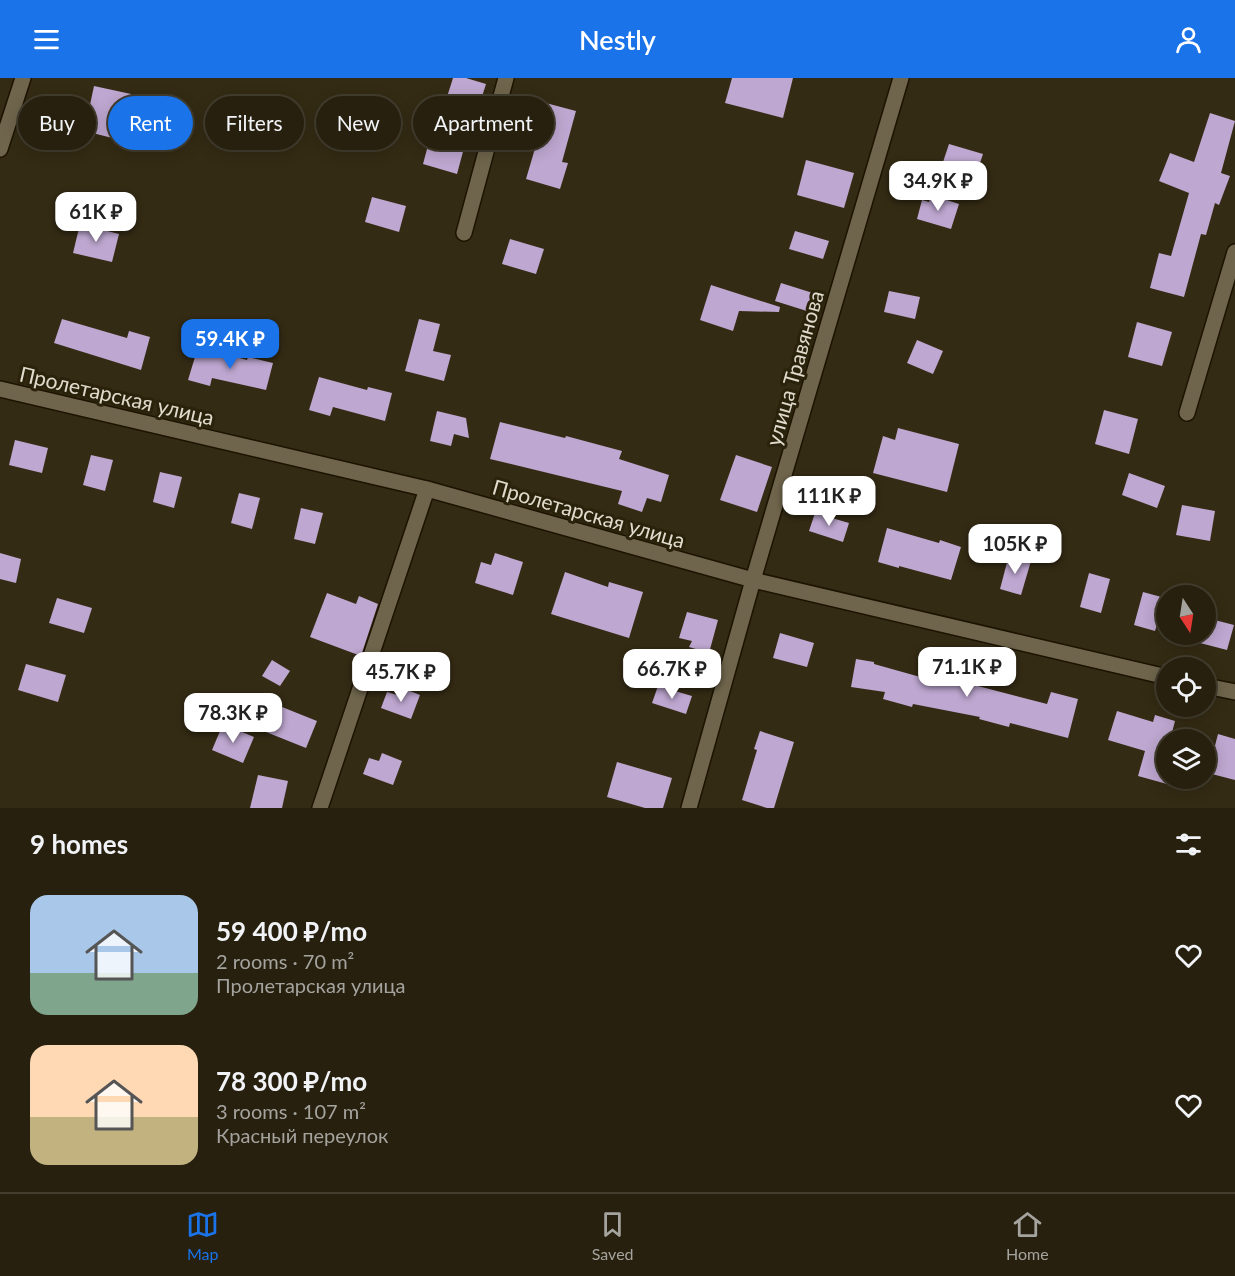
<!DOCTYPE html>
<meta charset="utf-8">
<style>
:root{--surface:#27200f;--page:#332d1d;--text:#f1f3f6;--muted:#a4a39e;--line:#433e2f;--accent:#1a73e8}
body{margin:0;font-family:Lato,sans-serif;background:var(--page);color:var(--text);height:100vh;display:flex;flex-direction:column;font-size:22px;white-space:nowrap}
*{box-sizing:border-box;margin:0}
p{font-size:20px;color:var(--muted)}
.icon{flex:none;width:33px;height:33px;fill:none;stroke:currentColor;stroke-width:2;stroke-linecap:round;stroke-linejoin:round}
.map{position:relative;height:730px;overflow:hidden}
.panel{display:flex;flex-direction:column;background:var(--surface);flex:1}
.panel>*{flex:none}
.banner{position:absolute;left:18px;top:18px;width:600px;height:54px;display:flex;gap:12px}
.needle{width:39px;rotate:168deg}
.fabs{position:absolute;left:1156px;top:507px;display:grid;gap:12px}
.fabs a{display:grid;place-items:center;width:60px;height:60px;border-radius:50%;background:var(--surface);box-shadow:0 3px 15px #0003,0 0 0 2px var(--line);font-size:30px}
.price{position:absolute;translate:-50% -51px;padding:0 14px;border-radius:12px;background:#fff;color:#222;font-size:20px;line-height:39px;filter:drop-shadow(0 2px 3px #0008)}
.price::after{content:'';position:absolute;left:50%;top:36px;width:18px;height:14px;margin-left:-9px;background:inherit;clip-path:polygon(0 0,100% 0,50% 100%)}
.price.current{background:var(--accent);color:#fff}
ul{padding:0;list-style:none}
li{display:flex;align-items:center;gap:18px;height:150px;padding:0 30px}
li span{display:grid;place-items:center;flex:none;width:168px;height:120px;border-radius:18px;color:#555}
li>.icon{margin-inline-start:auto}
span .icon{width:72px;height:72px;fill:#fffc;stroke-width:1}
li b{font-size:26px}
h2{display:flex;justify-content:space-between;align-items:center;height:72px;padding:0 30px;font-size:26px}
.pill{padding:0 21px;border-radius:27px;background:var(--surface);box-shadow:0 3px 15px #0003,0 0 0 2px var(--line);font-size:21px;line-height:54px}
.pill.current{background:var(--accent);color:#fff}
header{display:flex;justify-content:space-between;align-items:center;height:78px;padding:0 30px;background:var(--accent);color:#fff;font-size:27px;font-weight:600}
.menu{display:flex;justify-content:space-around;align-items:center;height:84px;border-top:2px solid var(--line);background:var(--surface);font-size:16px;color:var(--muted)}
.menu a{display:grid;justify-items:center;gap:3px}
.menu .current{color:var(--accent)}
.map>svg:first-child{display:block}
</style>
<header><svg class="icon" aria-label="menu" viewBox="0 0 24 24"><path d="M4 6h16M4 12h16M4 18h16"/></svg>Nestly<svg class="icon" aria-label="person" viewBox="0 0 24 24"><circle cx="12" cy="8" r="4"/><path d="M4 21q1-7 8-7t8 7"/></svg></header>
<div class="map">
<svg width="1235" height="730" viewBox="0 0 1235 730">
<rect width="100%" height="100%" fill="#342b14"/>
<g fill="#bea7d0">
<path d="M 453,0 L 466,0 L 486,6 L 479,28 L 447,19 Z"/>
<path d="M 732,0 L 793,0 L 783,40 L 725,25 Z"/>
<path d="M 94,8 L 131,16 L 120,62 L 77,51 L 80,34 L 88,36 Z"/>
<path d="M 542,24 L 576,33 L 562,84 L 568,85 L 560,111 L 526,101 L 541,50 L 535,49 Z"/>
<path d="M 1210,35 L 1235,43 L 1221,95 L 1230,98 L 1219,127 L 1215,125 L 1206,157 L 1201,156 L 1184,219 L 1150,210 L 1159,175 L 1171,178 L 1189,115 L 1159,103 L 1170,75 L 1194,84 Z"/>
<path d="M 430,60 L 464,70 L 457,96 L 423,86 Z"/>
<path d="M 949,66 L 983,76 L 977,94 L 943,84 Z"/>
<path d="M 806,82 L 854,95 L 844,130 L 797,117 Z"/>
<path d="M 931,117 L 959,126 L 951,151 L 917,141 L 922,122 L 929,124 Z"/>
<path d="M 372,119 L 406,128 L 399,154 L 365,144 Z"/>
<path d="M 80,146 L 119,156 L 112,184 L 73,175 Z"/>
<path d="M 795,153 L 829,163 L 823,181 L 789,171 Z"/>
<path d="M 510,161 L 544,171 L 536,196 L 502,186 Z"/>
<path d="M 781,205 L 816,216 L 810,234 L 775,223 Z"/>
<path d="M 711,207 L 780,229 L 779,234 L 739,233 L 733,253 L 700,242 Z"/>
<path d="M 889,213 L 920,219 L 915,241 L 884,234 Z"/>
<path d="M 62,241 L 127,260 L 129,253 L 150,259 L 141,292 L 54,265 Z"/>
<path d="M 419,241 L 440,246 L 433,273 L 451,277 L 444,303 L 405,293 Z"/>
<path d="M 1137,244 L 1172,254 L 1162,288 L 1128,279 Z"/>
<path d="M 917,262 L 943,273 L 933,296 L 907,285 Z"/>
<path d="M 198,269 L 247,282 L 248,279 L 273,285 L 266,312 L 212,300 L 210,308 L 188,302 Z"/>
<path d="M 319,299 L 367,312 L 368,309 L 392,315 L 385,343 L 333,329 L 330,338 L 309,332 Z"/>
<path d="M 1104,332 L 1138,341 L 1129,376 L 1095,366 Z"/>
<path d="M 437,333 L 466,340 L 469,360 L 454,356 L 451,368 L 430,363 Z"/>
<path d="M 500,344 L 565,360 L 566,358 L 622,373 L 619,381 L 669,397 L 661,424 L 647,420 L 642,434 L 618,426 L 622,413 L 490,381 Z"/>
<path d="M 898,350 L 959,366 L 947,414 L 873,395 L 883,358 L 895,362 Z"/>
<path d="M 15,362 L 48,370 L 42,395 L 9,387 Z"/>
<path d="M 91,377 L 113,382 L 105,413 L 83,407 Z"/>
<path d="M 736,377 L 772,389 L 757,434 L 720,422 Z"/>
<path d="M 160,394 L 182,399 L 174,430 L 153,424 Z"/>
<path d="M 1129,395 L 1165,408 L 1157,430 L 1122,417 Z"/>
<path d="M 239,415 L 260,420 L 252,451 L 231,445 Z"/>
<path d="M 1182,427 L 1215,433 L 1210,463 L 1176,457 Z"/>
<path d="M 301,430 L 323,435 L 315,466 L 294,461 Z"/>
<path d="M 815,435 L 849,445 L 843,464 L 809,453 Z"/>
<path d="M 887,450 L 939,465 L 940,462 L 961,469 L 951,502 L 899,488 L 899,490 L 878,484 Z"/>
<path d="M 0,475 L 21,481 L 16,505 L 0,501 Z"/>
<path d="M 495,475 L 523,484 L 513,517 L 475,505 L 481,484 L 491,487 Z"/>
<path d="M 1009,477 L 1031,483 L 1021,517 L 1000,511 Z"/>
<path d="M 565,494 L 608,509 L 609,504 L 643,514 L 629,560 L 551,536 Z"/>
<path d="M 1089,495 L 1110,501 L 1101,535 L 1080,529 Z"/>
<path d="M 1143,514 L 1165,520 L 1155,553 L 1134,547 Z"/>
<path d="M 327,515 L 356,526 L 359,518 L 378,526 L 361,578 L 310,559 Z"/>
<path d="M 57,520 L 92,530 L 84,555 L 49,545 Z"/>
<path d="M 687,534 L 718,542 L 709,575 L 689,569 L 692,563 L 679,560 Z"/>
<path d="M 1207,540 L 1234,547 L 1227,572 L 1200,565 L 1202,556 L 1206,556 Z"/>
<path d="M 780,555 L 814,565 L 807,589 L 773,580 Z"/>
<path d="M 856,581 L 874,584 L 874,586 L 931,602 L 933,595 L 953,599 L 955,589 L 977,593 L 974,607 L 1047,626 L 1051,614 L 1078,621 L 1068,660 L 1010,645 L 1009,649 L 979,641 L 980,639 L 913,626 L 912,629 L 883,621 L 885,614 L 851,609 Z"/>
<path d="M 272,582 L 290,593 L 280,608 L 262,598 Z"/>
<path d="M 26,586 L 66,597 L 58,624 L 18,612 Z"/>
<path d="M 658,608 L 692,618 L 686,636 L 652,625 Z"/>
<path d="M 400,609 L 420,617 L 411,641 L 381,630 L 387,614 L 397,617 Z"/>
<path d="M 277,627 L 317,643 L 306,670 L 266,654 Z"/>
<path d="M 1117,633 L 1153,644 L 1155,637 L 1175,643 L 1170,662 L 1167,662 L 1167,706 L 1138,698 L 1145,673 L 1108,662 Z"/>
<path d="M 223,646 L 254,659 L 243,685 L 212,672 Z"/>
<path d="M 760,653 L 794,664 L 774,730 L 767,730 L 742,722 L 757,672 L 754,671 Z"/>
<path d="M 1218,656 L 1235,661 L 1235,702 L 1208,695 Z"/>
<path d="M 382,675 L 402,683 L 393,707 L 363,696 L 369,680 L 379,683 Z"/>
<path d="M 617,684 L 672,700 L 663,730 L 645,730 L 607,719 Z"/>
<path d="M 258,697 L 288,703 L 282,730 L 250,730 Z"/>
</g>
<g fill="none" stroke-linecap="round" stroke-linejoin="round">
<defs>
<g id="minor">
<path d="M 0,71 L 23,0"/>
<path d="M 464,155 L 506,0"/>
<path d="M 0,311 L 427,411 L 753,502 L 1167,599"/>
<path d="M 1187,335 L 1235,174"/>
<path d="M 1206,608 L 1235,614"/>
<path d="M 320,730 L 427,411"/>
<path d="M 689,730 L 753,502 L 901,0"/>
</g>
</defs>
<use href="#minor" stroke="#1c1300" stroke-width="18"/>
<use href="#minor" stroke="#6f654c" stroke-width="15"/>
</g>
<g text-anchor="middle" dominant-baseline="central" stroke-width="6" stroke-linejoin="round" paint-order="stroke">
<g font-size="21" fill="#e1dbcd" stroke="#2a220a">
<text transform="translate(794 290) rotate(-74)">улица Травянова</text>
<text transform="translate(117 317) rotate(13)">Пролетарская улица</text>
<text transform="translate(589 435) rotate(16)">Пролетарская улица</text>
</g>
</g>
</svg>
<div class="fabs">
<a><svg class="needle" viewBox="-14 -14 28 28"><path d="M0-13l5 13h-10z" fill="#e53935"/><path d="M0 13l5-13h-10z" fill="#a4a39e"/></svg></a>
<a><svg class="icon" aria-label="locate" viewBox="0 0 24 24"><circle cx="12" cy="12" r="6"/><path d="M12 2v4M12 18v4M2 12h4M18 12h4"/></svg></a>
<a><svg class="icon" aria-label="layers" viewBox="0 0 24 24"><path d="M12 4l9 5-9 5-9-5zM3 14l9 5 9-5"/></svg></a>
</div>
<b class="price" style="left:938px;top:134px">34.9K ₽</b>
<b class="price" style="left:96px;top:165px">61K ₽</b>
<b class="price current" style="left:230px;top:292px">59.4K ₽</b>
<b class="price" style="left:829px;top:449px">111K ₽</b>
<b class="price" style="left:1015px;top:497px">105K ₽</b>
<b class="price" style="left:967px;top:620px">71.1K ₽</b>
<b class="price" style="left:672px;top:622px">66.7K ₽</b>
<b class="price" style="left:401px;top:625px">45.7K ₽</b>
<b class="price" style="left:233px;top:666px">78.3K ₽</b>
<div class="banner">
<a class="pill">Buy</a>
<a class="pill current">Rent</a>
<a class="pill">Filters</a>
<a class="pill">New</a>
<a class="pill">Apartment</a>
</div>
</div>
<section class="panel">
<h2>9 homes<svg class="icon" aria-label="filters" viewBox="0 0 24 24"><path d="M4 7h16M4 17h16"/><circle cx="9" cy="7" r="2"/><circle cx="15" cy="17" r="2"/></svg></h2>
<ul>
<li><span style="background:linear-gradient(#a9c7e8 65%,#7fa58c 0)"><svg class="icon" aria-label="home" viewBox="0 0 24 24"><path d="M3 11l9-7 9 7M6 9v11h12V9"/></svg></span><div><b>59 400 ₽/mo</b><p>2 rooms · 70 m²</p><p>Пролетарская улица</p></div><svg class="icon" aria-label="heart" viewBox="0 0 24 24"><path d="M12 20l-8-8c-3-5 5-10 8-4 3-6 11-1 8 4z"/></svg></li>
<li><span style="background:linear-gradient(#ffd9b3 60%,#c2b280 0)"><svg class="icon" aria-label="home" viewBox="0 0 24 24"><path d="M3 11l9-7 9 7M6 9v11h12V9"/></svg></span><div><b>78 300 ₽/mo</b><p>3 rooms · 107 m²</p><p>Красный переулок</p></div><svg class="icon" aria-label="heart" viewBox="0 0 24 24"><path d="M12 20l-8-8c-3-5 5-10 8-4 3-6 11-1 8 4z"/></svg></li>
</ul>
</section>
<nav class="menu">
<a class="current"><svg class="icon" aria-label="map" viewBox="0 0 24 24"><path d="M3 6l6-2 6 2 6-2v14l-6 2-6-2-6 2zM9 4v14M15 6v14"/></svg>Map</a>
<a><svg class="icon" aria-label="saved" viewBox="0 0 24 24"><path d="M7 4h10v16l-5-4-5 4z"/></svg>Saved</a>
<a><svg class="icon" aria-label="home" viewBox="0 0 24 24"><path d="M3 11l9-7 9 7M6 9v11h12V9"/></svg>Home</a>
</nav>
